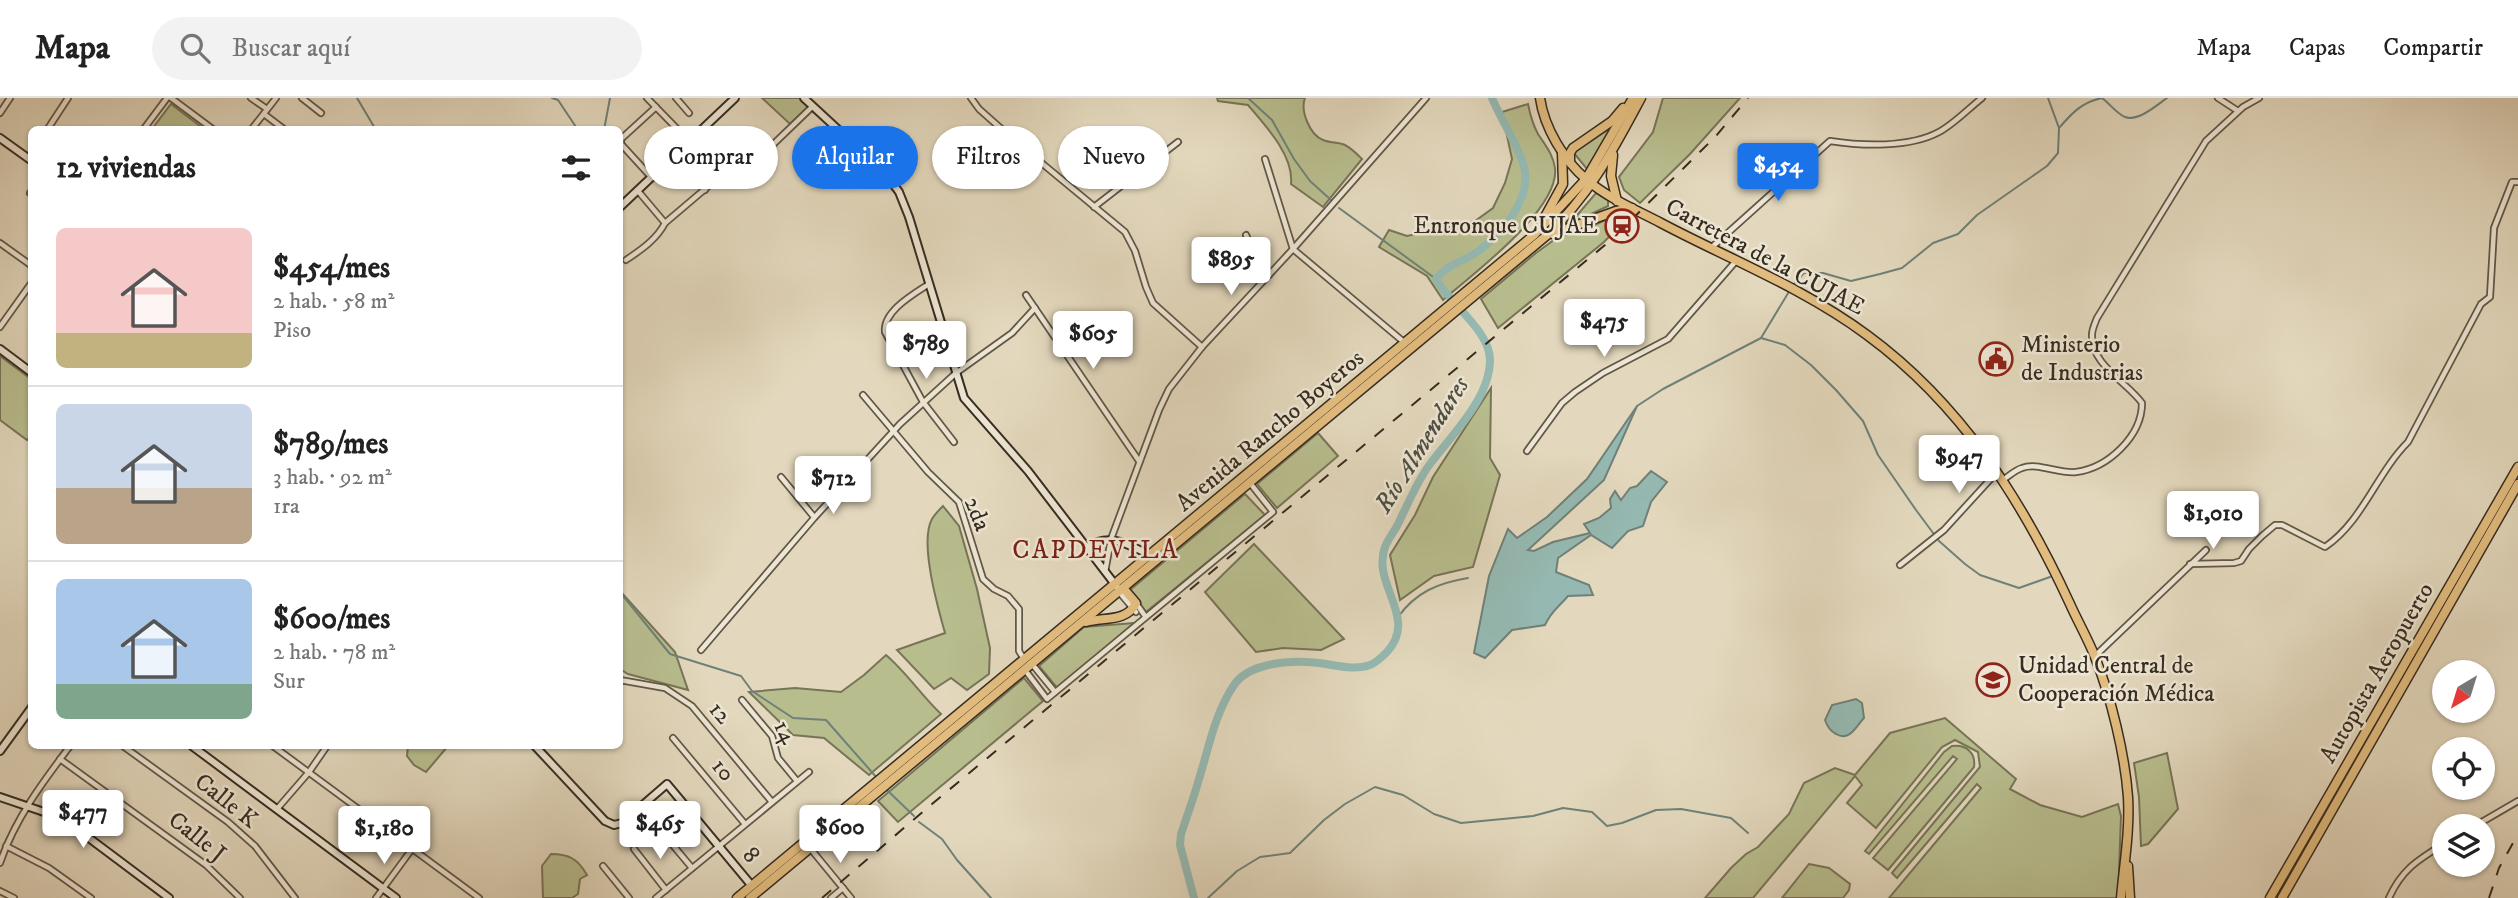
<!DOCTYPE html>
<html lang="es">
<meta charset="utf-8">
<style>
:root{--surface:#fff;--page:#f2f2f2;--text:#222;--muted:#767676;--line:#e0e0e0;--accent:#1a73e8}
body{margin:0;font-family:"IM FELL DW Pica",serif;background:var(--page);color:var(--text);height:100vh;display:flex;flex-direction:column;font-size:26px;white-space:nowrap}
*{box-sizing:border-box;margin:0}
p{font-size:23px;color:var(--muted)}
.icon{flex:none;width:38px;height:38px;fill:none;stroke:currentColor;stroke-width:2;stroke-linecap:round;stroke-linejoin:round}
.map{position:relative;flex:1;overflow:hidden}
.sheet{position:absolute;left:28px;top:28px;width:595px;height:623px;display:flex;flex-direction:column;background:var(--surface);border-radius:10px;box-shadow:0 2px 5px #0004}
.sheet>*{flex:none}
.top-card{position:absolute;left:644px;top:28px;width:665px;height:63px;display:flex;gap:14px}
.needle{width:46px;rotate:218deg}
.buttons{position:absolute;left:2432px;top:562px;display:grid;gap:14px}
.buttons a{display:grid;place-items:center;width:63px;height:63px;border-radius:50%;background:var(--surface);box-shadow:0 2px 5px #0004;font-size:35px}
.price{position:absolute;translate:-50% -60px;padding:0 16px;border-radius:7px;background:#fff;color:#222;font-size:23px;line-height:46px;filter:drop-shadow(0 2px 4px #0008)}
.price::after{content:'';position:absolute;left:50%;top:42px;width:21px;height:16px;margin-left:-10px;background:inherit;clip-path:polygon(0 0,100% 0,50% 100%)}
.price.selected{background:var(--accent);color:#fff}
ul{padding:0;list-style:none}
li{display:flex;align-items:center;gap:21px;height:175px;padding:0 28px}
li+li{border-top:2px solid var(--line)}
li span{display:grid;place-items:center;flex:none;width:196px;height:140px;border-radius:10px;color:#555}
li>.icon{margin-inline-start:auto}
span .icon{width:84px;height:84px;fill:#fffc;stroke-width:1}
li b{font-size:30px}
h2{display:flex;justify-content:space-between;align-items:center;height:84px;padding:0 28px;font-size:30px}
.chip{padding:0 24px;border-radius:32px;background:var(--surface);box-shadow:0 2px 5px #0004;font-size:24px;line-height:63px}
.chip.selected{background:var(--accent);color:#fff}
header{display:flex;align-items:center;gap:42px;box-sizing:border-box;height:98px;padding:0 35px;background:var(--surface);border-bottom:2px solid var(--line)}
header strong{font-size:33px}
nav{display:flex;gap:38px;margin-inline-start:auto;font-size:24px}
.search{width:490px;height:63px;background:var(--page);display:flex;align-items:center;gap:18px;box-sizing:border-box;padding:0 24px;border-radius:38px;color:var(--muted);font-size:26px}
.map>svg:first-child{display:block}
</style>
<header>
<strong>Mapa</strong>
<div class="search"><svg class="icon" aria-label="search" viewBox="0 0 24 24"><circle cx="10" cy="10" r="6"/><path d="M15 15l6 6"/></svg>Buscar aquí</div>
<nav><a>Mapa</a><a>Capas</a><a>Compartir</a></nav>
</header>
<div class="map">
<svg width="2518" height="800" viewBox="0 0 2518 800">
<rect width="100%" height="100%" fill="#e3d8bd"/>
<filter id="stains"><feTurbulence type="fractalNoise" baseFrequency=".00286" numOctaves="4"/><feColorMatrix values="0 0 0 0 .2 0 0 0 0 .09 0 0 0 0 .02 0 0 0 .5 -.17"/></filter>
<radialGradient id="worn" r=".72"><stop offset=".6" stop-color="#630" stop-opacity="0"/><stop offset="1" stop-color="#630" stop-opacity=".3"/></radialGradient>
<g fill="#b8bd8e" stroke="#787457" stroke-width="2">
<path d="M 762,0 L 801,0 L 810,8 L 790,26 Z"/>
<path d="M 1217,0 L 1305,0 C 1300,13 1310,37 1323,42 C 1330,45 1339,44 1345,47 C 1351,50 1357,56 1362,61 L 1323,109 L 1291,86 C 1294,58 1266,28 1248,7 L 1218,3 Z"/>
<path d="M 1663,0 L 1740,0 L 1690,56 L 1640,105 L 1624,92 L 1619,79 L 1653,34 Z"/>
<path d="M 171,6 L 204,31 L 152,31 Z"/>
<path d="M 1528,6 C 1530,16 1533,27 1538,36 C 1545,47 1553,56 1555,70 C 1560,111 1473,176 1443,202 L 1427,178 L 1379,149 L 1389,132 L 1407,138 L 1475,123 L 1493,110 L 1505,85 L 1512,61 L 1502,14 Z"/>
<path d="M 1612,29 L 1613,29 L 1587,71 L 1573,54 Z"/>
<path d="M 1596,95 L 1608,102 L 1608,108 L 1574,124 L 1573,122 Z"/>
<path d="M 1621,115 L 1631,116 L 1604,144 L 1498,230 L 1481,201 L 1536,155 L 1558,139 L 1581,133 Z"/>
<path d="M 0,258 L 31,281 L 31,337 L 27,342 L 0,322 Z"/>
<path d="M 1491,290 L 1490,360 L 1500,377 L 1473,469 L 1434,478 L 1400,502 L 1390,457 L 1415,417 L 1433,379 Z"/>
<path d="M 1318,335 L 1338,358 L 1277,410 L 1257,386 Z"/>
<path d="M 1245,396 L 1265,417 L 1146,514 L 1130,492 Z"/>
<path d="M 943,408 L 959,428 L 977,491 L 990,550 L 989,576 L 967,592 L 951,580 L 934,591 L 897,552 L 945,535 C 938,510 919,444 932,421 C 935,416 939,412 943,408 Z"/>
<path d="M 1254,446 L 1344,541 L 1321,552 L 1283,550 L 1256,554 L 1205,494 Z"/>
<path d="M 620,493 L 675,554 L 688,592 L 628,576 L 620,571 Z"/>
<path d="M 1134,525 L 1058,591 L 1039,568 L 1084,529 Z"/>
<path d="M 886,557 C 907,575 921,597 941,616 L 869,677 L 824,640 L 793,637 L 749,594 L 795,590 L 841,594 L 864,577 Z"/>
<path d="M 1024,580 L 1043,603 L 898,724 L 878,703 Z"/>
<path d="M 1945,620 L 2016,681 L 2010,691 L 2040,707 L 2082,719 L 2118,706 L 2121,718 L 2118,800 L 1889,800 L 1981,690 L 1977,686 L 1897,780 L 1892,775 L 1980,669 L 1978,654 L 1955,642 L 1942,649 L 1876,730 L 1847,705 L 1862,687 L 1855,678 L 1753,800 L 1705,800 L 1731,770 L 1746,756 L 1758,749 L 1789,716 L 1804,685 L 1835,670 L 1855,677 L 1890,635 Z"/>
<path d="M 408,648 L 448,648 L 426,674 L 414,667 L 407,658 Z"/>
<path d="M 1952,648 C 1966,646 1976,655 1974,669 L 1888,772 L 1873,760 L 1957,661 L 1953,658 L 1869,756 L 1865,753 L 1944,654 Z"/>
<path d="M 2167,655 L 2178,711 L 2148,746 L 2141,748 L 2139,699 L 2134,665 Z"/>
<path d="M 551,756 C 569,756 578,761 587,777 L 580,781 L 578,796 L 572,800 L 543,800 L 542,768 Z"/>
<path d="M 1809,766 L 1829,770 L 1850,786 L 1849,792 L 1843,800 L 1782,800 Z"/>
</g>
<g fill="#95b9b2" stroke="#6f8178" stroke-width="2">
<path d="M 1637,308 L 1604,382 L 1528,452 L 1534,453 L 1553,444 L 1590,435 L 1584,426 L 1599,420 L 1611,410 L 1610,401 L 1615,393 L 1621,402 L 1630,390 L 1637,388 L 1651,373 L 1667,384 L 1651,404 L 1643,428 L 1628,433 L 1612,450 L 1591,437 L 1558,460 L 1556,474 L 1589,487 L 1593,497 L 1568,498 C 1558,510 1552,512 1545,527 L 1512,532 L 1485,560 L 1474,555 L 1489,478 L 1508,431 L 1517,440 L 1547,419 L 1587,381 Z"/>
<path d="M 1856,601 L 1862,605 L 1864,620 C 1856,628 1850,644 1836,636 C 1830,633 1827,628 1825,622 L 1832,607 Z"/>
</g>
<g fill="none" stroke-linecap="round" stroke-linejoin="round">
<g stroke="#6f8178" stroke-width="2">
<path d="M 357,0 L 376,32"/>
<path d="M 552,0 L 558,2 L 578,32"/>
<path d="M 1248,0 L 1272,22 L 1294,61 L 1310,83 L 1331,102"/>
<path d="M 2059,30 C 2072,15 2082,4 2102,0 C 2109,5 2117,16 2125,19 C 2138,24 2157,7 2167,0"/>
<path d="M 604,32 L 610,0"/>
<path d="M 1339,110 L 1436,181"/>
<path d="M 1793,187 L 1804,175 L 1823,175 L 1851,183 L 1880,176 L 1902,170 L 1933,145 L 1958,136 L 1977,117 L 2047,68 L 2058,55 L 2059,30 L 2048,0"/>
<path d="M 1761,240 L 1785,247 L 1811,267 L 1836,292 L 1863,323 L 1878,357 L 1916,412 L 1939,443 L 1965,466 L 1980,477 L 2019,490 L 2050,479"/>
<path d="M 1637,308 L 1663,291 L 1761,240 L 1790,192"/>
<path d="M 620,494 L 670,556 L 741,578 L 752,593 L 793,620 L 826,622 L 877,680"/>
<path d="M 1398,519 C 1416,494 1438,485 1468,480"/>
<path d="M 887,692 L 914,718"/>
<path d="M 919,724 L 942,741 L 957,762 L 991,800"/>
<path d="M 1208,800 L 1237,773 L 1260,759 L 1290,755 L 1324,722 L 1345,706 L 1375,689 L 1403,697 L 1434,716 L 1461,725 L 1533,718 L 1563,710 L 1592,714 L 1607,728 L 1622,725 L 1656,712 L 1681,711 L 1731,720 L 1748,735"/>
</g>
<path stroke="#95b9b2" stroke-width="8" d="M 1194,800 L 1180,747 L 1181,736 C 1187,718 1194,699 1199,681 C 1209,649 1215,615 1234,587 C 1248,566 1285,563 1307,564 C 1327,564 1351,574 1370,567 C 1376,565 1383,558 1387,554 C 1419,519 1371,487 1385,449 C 1388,441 1394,434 1398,426 C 1408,406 1416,385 1430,366 C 1452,337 1490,300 1490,262 C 1490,233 1451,207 1436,181 C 1448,165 1467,163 1481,151 C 1502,134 1529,104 1525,74 C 1523,55 1500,20 1492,0"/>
<defs>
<g id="street">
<path d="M 171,0 L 214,32"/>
<path d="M 251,0 L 267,11"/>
<path d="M 302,0 L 321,15"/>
<path d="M 647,0 L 690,44"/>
<path d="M 676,0 L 689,15"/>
<path d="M 971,0 L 979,11 L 1015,43 L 1125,134 L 1135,153 L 1146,189 L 1153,205 L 1202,249"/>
<path d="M 2218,0 L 2238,13"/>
<path d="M 0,15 L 10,0"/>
<path d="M 264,16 L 285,32"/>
<path d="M 47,32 L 68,0"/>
<path d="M 143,32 L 167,0"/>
<path d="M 251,32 L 276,0"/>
<path d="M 674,59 L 705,92"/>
<path d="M 760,59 L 813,8"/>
<path d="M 28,60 L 32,54"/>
<path d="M 1265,61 L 1293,151 L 1405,245"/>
<path d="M 652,80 L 621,46 L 621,41 L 656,9"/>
<path d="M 638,93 L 665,125"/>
<path d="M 30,95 L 32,96"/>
<path d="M 1094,109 L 1178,44"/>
<path d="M 1246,137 L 1261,169 L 1269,177"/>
<path d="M 0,145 L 32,168"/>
<path d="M 1711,150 L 1830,43 C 1862,48 1909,50 1939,34 C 1954,26 1968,11 1982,0"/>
<path d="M 626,162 C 641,152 657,141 665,125 L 738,63"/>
<path d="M 929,186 C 914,196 883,213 885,234 L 923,304 L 954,344"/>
<path d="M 1026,197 L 1139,363"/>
<path d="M 0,229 L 32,184"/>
<path d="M 863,297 L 928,374 L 959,404 L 983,481 L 994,491 L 1008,498 L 1019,511 L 1019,553 L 1024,561"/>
<path d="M 1527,353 L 1562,305 L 1575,294 L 1603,275 L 1668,241 L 1736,163"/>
<path d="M 781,379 L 814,419"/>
<path d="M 2003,382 C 2009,378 2015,372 2022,370 C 2037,364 2059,376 2076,374 C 2108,370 2142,338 2142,305 C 2127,284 2091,267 2092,237 C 2092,231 2095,225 2097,220 L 2206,43 L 2243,9 L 2259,0"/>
<path d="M 2190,466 L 2234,465 L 2241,463 L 2249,451 L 2262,438 L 2275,427 L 2282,427 L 2325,449 C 2363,423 2376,376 2408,344 L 2481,206 L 2490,199 L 2494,130 L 2512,84 L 2518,84"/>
<path d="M 1900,467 L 1944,432 L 1997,374"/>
<path d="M 1105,474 L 1111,441 L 1159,312 L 1169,291 L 1202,249 L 1293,151 L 1426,0"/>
<path d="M 1120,495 L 1136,514"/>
<path d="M 1136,505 L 1145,518"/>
<path d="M 701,552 L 814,420 L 900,326 L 956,275 L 1012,235 L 1035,210"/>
<path d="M 2095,558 L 2206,452"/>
<path d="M 1032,566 L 1055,594"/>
<path d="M 1025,572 L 1047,601 L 1273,414 L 1250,385"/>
<path d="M 620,582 L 665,590 L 692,608 L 772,704"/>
<path d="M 742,602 L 772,638 L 778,660 L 797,683"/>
<path d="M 673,640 L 745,726"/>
<path d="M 123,648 L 228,724 L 255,748 L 295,800"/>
<path d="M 273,648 L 479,800"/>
<path d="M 60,661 L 206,767 L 240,800"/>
<path d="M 641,709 L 692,770"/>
<path d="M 277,711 L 309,674 L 327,648"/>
<path d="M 2475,728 L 2518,703"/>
<path d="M 6,748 L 49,770 L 91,800"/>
<path d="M 810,750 L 851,800"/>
<path d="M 634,751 L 666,792"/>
<path d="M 0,765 C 15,721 42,685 70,648"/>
<path d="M 603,768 L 629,800"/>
<path d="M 0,793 L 14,800"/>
<path d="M 376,800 L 412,751"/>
<path d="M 656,800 L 809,674"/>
<path d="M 831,800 L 843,790"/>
<path d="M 2389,800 C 2402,771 2418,762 2445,745"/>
</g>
<g id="secondary">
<path d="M 804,0 L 885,75 L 899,94 L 909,119 L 964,300 L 1028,373 L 1117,489"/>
<path d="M 0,40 L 32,63"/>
<path d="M 620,109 L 735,0"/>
<path d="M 0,251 L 32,275"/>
<path d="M 1085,450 C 1111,434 1126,446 1150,457"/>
<path d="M 192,648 L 396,800"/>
<path d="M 535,648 L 605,723 L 614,727 L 622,725 L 667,686 L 752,788"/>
<path d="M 0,653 L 32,609"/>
<path d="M 0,699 L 44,714 L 85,737 L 169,800"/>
</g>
<g id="highway">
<path d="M 1540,0 C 1544,29 1564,63 1587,82 C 1608,100 1636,112 1661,125 C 1729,161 1804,190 1867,237 C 1961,306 2022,402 2070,506 C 2078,524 2088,541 2095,559 C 2111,599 2125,657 2128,699 C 2130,734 2124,766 2121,800"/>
<path d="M 1613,57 L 1611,78 L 1617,103"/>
<path d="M 1570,63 L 1570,55 L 1573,50 L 1612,23 L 1623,10"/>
<path d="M 1541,126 L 1563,86 L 1562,54"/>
<path d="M 1552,136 L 1616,113 L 1632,110"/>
<path d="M 1086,524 C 1104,519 1127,524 1136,505 L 1124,491"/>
<path d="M 2128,768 L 2130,800"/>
<path d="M 737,800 L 1534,137 L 1586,81 L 1633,0"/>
<path d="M 750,800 L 1546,138 C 1590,97 1613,52 1641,0"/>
<path d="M 2270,800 L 2518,369"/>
<path d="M 2282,800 L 2518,386"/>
</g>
</defs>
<use href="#street" stroke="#625747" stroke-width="8"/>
<use href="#secondary" stroke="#372c20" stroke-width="10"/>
<use href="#highway" stroke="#372c20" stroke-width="11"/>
<use href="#street" stroke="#ede6d4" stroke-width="4.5"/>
<use href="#secondary" stroke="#ede6d4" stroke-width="6"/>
<use href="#highway" stroke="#e2bc7e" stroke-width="8"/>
<g stroke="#372c20" stroke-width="2" stroke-dasharray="12 12" stroke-linecap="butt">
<path d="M 822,800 L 932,706 L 1611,142 L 1716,38 L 1748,0"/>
<path d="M 2489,800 L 2499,770 L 2518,736"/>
</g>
</g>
<defs>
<symbol id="station-ring" viewBox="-11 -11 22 22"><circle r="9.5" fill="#ede6d4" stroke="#8f2418" stroke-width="1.5"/><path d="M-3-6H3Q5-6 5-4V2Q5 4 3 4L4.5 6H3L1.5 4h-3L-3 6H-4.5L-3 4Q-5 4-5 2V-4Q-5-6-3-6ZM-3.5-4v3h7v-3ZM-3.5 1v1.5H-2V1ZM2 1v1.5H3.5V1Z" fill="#8f2418"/></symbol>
<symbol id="civic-ring" viewBox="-11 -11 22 22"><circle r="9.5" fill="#ede6d4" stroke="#8f2418" stroke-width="1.5"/><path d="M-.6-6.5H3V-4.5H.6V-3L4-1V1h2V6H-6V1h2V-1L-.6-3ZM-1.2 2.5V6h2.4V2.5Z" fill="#8f2418"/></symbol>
<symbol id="university-ring" viewBox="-11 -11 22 22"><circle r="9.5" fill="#ede6d4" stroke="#8f2418" stroke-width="1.5"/><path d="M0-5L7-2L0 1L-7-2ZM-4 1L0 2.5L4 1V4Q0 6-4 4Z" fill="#8f2418"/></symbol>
</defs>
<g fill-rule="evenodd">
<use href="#station-ring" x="1603" y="109" width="38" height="38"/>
<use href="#civic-ring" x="1977" y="242" width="38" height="38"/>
<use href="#university-ring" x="1974" y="563" width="38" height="38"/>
</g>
<g text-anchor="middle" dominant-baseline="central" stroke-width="5" stroke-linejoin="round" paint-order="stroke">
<g font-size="24" fill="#372c20" stroke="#ede6d4" text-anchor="start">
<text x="1598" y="128" text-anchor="end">Entronque CUJAE</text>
<text x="2021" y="247">Ministerio<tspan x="2021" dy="28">de Industrias</tspan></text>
<text x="2018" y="568">Unidad Central de<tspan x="2018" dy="28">Cooperación Médica</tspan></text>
</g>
<g font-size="24" fill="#372c20" stroke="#ede6d4">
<text transform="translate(1765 159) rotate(28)">Carretera de la CUJAE</text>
<text transform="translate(1270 333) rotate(-40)">Avenida Rancho Boyeros</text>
<text transform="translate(977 416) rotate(68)">2da</text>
<text transform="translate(2377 575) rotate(-60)">Autopista Aeropuerto</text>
<text transform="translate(720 615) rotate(50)">12</text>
<text transform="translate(785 634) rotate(62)">14</text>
<text transform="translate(723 672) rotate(50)">10</text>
<text transform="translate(226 703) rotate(38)">Calle K</text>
<text transform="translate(197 739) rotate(38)">Calle J</text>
<text transform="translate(751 757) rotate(50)">8</text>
</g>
<g font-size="26" font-style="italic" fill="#4e4f44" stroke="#ede6d4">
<text transform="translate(1422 347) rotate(-58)">Río Almendares</text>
</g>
<g font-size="26" letter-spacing="2" fill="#7a1f14" stroke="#ede6d4">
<text x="1096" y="452">CAPDEVILA</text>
</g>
</g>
<rect width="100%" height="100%" filter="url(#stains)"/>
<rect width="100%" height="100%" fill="url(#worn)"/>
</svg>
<div class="buttons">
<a><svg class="needle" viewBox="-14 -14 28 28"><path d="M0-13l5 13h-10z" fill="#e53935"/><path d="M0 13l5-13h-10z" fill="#767676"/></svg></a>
<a><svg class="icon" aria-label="locate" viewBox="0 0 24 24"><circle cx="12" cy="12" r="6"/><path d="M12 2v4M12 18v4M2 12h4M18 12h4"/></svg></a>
<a><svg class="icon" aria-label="layers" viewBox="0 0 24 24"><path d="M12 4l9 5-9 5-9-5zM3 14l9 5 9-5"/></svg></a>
</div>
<b class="price selected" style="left:1778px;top:105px">$454</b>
<b class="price" style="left:1231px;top:199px">$895</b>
<b class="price" style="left:1604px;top:261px">$475</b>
<b class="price" style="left:1093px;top:273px">$605</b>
<b class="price" style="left:926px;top:283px">$789</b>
<b class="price" style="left:1959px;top:397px">$947</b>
<b class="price" style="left:833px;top:418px">$712</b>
<b class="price" style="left:2213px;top:453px">$1,010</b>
<b class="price" style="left:83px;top:752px">$477</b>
<b class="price" style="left:660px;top:763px">$465</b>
<b class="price" style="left:840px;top:767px">$600</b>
<b class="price" style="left:384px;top:768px">$1,180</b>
<div class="top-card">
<a class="chip">Comprar</a>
<a class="chip selected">Alquilar</a>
<a class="chip">Filtros</a>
<a class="chip">Nuevo</a>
</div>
<section class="sheet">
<h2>12 viviendas<svg class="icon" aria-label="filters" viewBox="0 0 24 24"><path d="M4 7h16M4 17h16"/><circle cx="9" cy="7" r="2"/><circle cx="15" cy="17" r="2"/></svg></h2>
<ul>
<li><span style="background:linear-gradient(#f6c9c9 75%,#c2b280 0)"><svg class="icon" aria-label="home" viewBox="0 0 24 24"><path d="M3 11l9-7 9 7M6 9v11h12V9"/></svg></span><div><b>$454/mes</b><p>2 hab. · 58 m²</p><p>Piso</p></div></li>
<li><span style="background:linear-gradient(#c9d6e8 60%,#b9a48a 0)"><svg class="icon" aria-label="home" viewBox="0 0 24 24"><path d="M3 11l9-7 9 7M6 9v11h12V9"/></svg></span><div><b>$789/mes</b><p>3 hab. · 92 m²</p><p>1ra</p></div></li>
<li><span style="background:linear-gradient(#a9c7e8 75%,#7fa58c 0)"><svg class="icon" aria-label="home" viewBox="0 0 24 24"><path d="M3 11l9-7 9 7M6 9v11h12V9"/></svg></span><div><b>$600/mes</b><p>2 hab. · 78 m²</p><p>Sur</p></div></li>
</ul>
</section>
</div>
